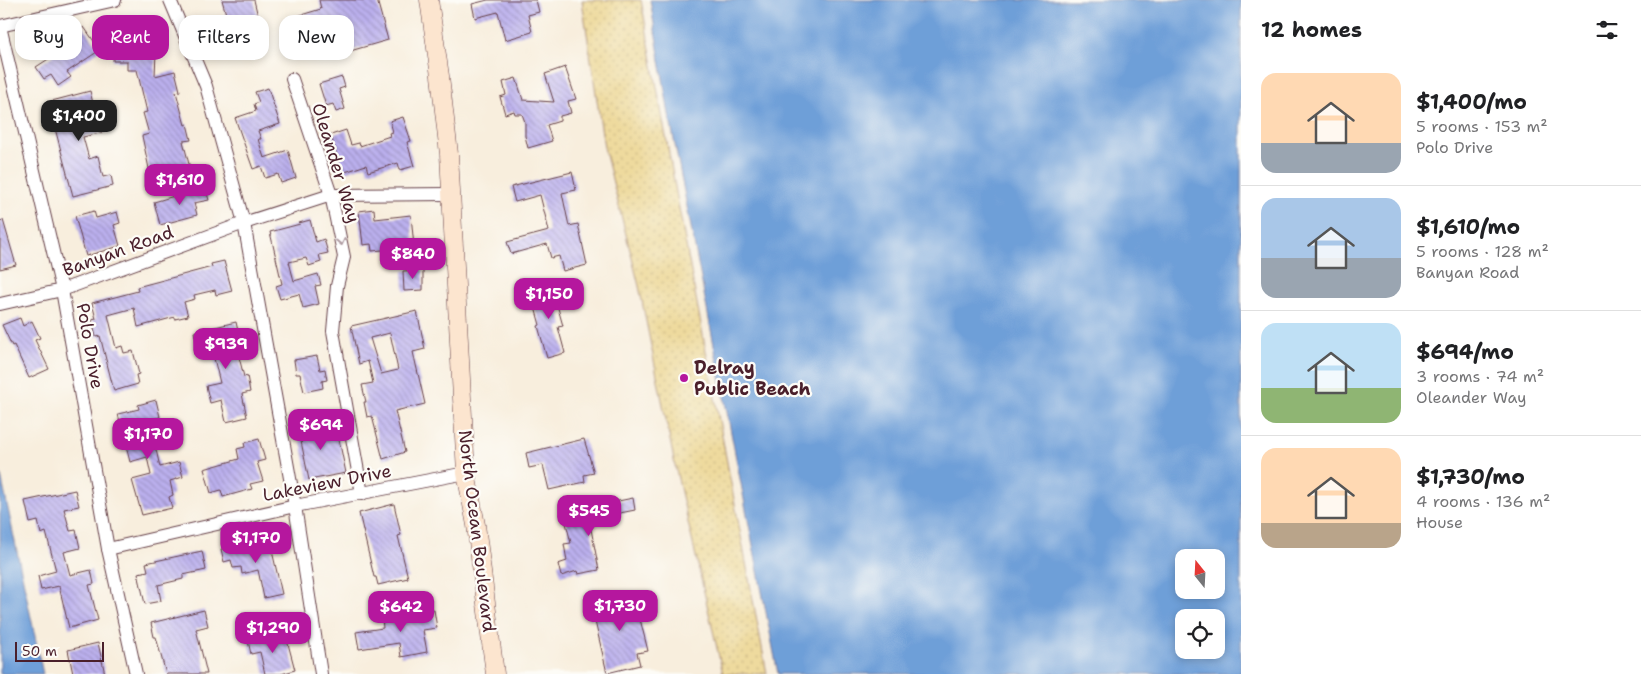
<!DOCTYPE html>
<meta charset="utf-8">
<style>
:root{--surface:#fff;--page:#f6f6f6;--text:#202124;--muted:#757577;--line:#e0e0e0;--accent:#b5179e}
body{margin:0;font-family:"Shantell Sans",sans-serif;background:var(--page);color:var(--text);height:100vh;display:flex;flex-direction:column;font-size:19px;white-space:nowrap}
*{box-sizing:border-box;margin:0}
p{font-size:16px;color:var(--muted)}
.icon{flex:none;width:28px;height:28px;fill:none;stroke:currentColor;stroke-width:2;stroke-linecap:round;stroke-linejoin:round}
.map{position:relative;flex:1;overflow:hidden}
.details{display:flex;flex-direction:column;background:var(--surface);width:400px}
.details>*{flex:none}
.hud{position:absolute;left:15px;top:15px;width:475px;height:45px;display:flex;gap:10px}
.needle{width:32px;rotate:342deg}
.tools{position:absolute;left:1175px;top:549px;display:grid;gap:10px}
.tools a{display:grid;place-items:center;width:50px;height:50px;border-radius:10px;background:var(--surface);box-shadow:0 2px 8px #0003;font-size:25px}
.scale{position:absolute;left:15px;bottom:12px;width:89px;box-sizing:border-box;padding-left:5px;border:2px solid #4a1f2b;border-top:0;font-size:14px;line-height:18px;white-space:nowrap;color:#4a1f2b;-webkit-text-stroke:4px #fdfcf7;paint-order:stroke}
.price{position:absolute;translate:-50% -42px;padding:0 11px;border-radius:10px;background:var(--accent);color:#fff;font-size:16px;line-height:32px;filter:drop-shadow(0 1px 2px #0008)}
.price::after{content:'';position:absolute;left:50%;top:30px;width:15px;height:11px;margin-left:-8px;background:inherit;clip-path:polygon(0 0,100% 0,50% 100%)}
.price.current{background:#222;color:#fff}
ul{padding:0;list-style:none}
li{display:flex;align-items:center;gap:15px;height:125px;padding:0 20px}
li+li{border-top:1px solid var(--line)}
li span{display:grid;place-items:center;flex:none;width:140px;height:100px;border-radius:15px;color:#555}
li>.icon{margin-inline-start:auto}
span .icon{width:60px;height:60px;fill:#fffc;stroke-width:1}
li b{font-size:21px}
h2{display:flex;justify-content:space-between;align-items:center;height:60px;padding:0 20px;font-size:21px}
.tag{padding:0 18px;border-radius:15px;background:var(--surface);box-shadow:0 2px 8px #0003;font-size:18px;line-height:45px}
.tag.current{background:var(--accent);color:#fff}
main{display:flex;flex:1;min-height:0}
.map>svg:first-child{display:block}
</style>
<main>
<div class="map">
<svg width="1241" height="674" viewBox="0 0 1241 674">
<defs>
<pattern id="sand-dots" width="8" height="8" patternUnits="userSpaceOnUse" patternTransform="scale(1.25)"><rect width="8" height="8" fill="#eeda9e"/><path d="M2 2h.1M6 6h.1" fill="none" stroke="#cebb88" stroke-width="1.8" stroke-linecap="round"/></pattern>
<pattern id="building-back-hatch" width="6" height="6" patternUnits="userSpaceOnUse" patternTransform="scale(1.25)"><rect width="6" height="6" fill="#bbb0ee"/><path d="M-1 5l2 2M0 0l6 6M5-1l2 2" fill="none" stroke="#9a8fc1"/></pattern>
</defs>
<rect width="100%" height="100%" fill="#fdfcf7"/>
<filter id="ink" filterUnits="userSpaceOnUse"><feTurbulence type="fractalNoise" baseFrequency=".02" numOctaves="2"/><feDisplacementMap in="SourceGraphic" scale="10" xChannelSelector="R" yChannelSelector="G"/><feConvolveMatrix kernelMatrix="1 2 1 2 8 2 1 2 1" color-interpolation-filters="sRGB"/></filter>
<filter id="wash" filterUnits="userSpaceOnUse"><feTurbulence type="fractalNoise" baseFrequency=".0096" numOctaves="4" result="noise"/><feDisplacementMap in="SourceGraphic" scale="20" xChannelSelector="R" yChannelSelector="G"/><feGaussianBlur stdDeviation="1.12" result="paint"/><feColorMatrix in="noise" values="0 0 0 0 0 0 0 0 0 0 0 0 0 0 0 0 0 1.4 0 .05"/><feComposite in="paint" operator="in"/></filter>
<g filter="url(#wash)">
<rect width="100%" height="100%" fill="#f8eedd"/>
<path fill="url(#sand-dots)" stroke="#9c7c64" d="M 582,0 L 641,0 L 678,203 L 767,674 L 723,674 L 676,470 L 639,286 L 604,147 Z"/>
<g fill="#6e9fd8" stroke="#5c5f82" fill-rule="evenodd">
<path d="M 650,0 L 1241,0 L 1241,674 L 778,674 L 668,109 ZM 1184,558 L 1216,558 L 1216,590 L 1184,590 ZM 1184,618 L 1216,618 L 1216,650 L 1184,650 Z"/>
<path d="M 0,471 L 43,674 L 0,674 Z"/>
</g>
<g id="blocks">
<g fill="url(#building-back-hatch)" fill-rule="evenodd">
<path d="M 222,0 L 254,0 L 260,25 L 231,32 Z"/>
<path d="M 319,0 L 377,0 L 388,40 L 333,56 L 330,46 L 301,54 L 291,18 L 321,9 Z"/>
<path d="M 488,0 L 536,0 L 539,12 L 528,15 L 532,32 L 505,40 L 498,12 L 475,18 L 472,4 Z"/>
<path d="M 84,27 L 100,50 L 67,72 L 71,77 L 58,86 L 51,75 L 44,79 L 36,67 L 53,56 L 50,50 Z"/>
<path d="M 144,28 L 157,28 L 155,76 L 175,71 L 180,91 L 176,92 L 185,125 L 187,124 L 191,140 L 183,141 L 190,168 L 151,178 L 142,136 L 149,134 L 143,113 L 147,112 L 137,70 L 127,70 L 127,61 L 113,61 L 115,31 L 144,32 Z"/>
<path d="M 565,67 L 576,99 L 568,101 L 571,113 L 560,116 L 560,121 L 547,125 L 552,141 L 528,148 L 525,136 L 525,122 L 522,114 L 515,114 L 514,111 L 505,114 L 500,97 L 506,95 L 503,82 L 516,78 L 523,100 L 554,102 L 545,74 Z"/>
<path d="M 342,77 L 345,87 L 339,89 L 345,109 L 336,112 L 333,104 L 326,106 L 319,84 Z"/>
<path d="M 268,88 L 280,124 L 258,131 L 261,139 L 258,139 L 264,158 L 288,150 L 296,178 L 281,183 L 278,174 L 265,178 L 261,166 L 253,169 L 235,118 L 256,111 L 254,104 L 259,102 L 255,92 Z"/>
<path d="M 90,91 L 97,120 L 101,119 L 104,132 L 83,137 L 89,159 L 98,156 L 103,177 L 111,175 L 113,186 L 73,196 L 48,102 Z"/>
<path d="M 403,117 L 411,141 L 407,142 L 414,166 L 400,170 L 398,163 L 368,172 L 366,165 L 342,173 L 331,135 L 346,130 L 351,145 L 359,143 L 360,146 L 390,136 L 389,133 L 393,132 L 390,121 Z"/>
<path d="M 572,172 L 576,190 L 562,193 L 569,226 L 578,224 L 587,265 L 563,271 L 559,256 L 551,258 L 547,244 L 511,254 L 507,242 L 549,231 L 540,195 L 515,202 L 511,187 Z"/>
<path d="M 205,187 L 209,200 L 194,203 L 197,215 L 160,225 L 154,202 Z"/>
<path d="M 374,209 L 375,219 L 411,215 L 414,247 L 372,251 L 371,244 L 363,245 L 359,211 Z"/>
<path d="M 94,211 L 96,218 L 117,212 L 120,223 L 114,225 L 120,246 L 86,256 L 75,216 Z"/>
<path d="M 3,220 L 16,265 L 0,269 L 0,221 Z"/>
<path d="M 310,220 L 316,242 L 324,239 L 328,253 L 319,255 L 321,262 L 309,266 L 306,258 L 289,262 L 294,281 L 318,274 L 321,285 L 315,286 L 319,304 L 303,308 L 299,294 L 280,299 L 276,286 L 282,284 L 270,232 L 300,224 L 299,223 Z"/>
<path d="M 224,261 L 232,291 L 216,295 L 215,290 L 194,295 L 195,299 L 184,302 L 188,316 L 175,319 L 175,317 L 138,327 L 134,308 L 108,315 L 116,348 L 122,346 L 124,353 L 133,351 L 139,374 L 136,375 L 138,384 L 114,391 L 100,336 L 96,337 L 92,320 L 96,319 L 92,303 L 138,291 L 137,287 L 212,267 L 211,264 Z"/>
<path d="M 423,270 L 423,290 L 404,291 L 403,271 Z"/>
<path d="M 559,286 L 563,299 L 556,301 L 563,326 L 558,327 L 565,353 L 547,358 L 538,326 L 540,325 L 531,293 Z"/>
<path d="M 417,311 L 425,349 L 413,352 L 425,404 L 395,411 L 405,452 L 383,459 L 372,416 L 367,417 L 364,402 L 366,402 L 362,385 L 373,383 L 368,361 L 359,364 L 351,326 ZM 390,333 L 398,370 L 381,374 L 370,338 Z"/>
<path d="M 20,318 L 23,326 L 32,321 L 40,338 L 35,340 L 49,369 L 29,378 L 14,345 L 12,346 L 2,325 Z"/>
<path d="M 236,322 L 239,336 L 234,337 L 244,377 L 247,376 L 250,392 L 242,394 L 247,417 L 226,422 L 221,400 L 210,403 L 206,386 L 220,383 L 210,342 L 197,345 L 194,332 Z"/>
<path d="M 317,356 L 320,370 L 325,369 L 327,380 L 322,381 L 323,388 L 304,392 L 300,374 L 296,374 L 294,360 Z"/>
<path d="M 156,400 L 160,417 L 145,421 L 150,442 L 154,441 L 160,467 L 179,462 L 183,477 L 170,481 L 173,495 L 169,497 L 172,508 L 142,515 L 132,480 L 151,475 L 147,457 L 130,462 L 118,414 L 139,409 L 138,405 Z"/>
<path d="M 315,419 L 318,434 L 337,430 L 346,473 L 309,480 L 297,422 Z"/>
<path d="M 259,439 L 265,460 L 257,462 L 263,481 L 250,484 L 252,489 L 223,497 L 221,490 L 211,493 L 204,469 L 239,459 L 237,449 L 245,447 L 244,443 Z"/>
<path d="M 584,439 L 594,473 L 584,475 L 585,482 L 549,490 L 543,465 L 529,468 L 526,453 Z"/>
<path d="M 75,490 L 79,506 L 64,509 L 70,531 L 76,530 L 80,548 L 64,552 L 70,575 L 91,570 L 94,584 L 89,585 L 98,620 L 69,628 L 59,586 L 41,590 L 38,576 L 56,571 L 46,532 L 41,534 L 38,521 L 30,523 L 25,501 Z"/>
<path d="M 633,498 L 635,510 L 615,514 L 616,518 L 590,524 L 599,570 L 578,574 L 577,571 L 561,576 L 558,564 L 567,561 L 564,544 L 571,543 L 566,523 L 586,519 L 584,508 Z"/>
<path d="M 394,504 L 401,535 L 398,536 L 408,578 L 378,585 L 376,577 L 374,577 L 359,513 Z"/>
<path d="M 269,538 L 282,594 L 264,598 L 258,570 L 242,574 L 241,567 L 233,568 L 231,560 L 224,562 L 221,549 Z"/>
<path d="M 202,551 L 206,570 L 183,575 L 183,579 L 158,585 L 161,601 L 145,604 L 138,573 L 148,571 L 146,563 Z"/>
<path d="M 640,595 L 646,618 L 640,619 L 648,651 L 637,653 L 640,665 L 607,673 L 594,617 L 589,618 L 587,608 Z"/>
<path d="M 204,610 L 208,626 L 196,629 L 207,674 L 166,674 L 156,637 L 154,637 L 151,623 Z"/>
<path d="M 434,610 L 437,628 L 423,630 L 427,652 L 401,657 L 399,643 L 359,649 L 356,632 L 383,628 L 382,618 Z"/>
<path d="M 281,632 L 283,641 L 287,640 L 295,670 L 281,674 L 265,674 L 260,652 L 251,654 L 248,641 Z"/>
<path d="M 98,643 L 105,674 L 73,674 L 68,650 Z"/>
</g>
</g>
</g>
<g filter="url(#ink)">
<use href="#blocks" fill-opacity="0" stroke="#643e46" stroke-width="1"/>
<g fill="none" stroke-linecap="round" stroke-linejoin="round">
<defs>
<g id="minor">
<path d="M 170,0 L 206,86 L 244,223 L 295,506 L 321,674"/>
<path d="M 0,26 L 62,290 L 108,549 L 136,674"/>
<path d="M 0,26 L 115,0"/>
<path d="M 292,79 L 331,195 L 344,257 L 337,286 L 333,331 L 362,494"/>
<path d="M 0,304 L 62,290 L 244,223 L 331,195 L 452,194"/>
<path d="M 108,549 L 295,506 L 466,473"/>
</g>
<path id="secondary" d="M 429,0 L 440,76 L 449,154 L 466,473 L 476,525 L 495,674"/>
</defs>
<use href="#minor" stroke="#643e46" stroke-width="14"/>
<use href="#secondary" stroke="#643e46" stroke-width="19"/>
<use href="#minor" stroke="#fff" stroke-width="12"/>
<use href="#secondary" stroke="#fce5cf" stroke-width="18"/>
</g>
<defs><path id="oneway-chevron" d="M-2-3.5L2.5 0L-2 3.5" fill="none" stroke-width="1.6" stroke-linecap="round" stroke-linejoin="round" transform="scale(1.25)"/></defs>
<use stroke="#ae9aa0" href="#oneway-chevron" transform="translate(341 242) rotate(78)"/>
</g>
<circle fill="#b5179e" stroke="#fdfcf7" stroke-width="2" cx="684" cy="378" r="5"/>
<g text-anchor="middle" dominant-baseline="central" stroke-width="4.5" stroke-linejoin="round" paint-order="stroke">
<g font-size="18" fill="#4a1f2b" stroke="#fdfcf7">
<text transform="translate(336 163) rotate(73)">Oleander Way</text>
<text transform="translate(118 251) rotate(-20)">Banyan Road</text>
<text transform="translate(90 346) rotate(80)">Polo Drive</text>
<text transform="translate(327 483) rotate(-11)">Lakeview Drive</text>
<text transform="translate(477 531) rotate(83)">North Ocean Boulevard</text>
</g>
<g font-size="18" font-weight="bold" fill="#4a1f2b" stroke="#fdfcf7" text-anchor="start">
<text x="694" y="368">Delray<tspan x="694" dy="21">Public Beach</tspan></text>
</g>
</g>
</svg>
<div class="tools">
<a><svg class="needle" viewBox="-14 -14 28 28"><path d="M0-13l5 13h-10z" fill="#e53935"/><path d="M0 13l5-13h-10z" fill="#757577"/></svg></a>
<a><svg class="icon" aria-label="locate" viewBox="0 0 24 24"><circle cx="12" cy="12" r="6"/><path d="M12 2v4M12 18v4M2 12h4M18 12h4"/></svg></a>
</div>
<div class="scale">50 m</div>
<b class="price current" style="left:79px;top:142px">$1,400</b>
<b class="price" style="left:180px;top:206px">$1,610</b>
<b class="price" style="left:413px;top:280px">$840</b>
<b class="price" style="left:549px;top:320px">$1,150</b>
<b class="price" style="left:226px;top:370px">$939</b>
<b class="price" style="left:321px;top:451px">$694</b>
<b class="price" style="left:148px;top:460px">$1,170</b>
<b class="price" style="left:589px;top:537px">$545</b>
<b class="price" style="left:256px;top:564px">$1,170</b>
<b class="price" style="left:620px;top:632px">$1,730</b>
<b class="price" style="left:401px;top:633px">$642</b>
<b class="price" style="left:273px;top:654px">$1,290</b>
<div class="hud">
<a class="tag">Buy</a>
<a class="tag current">Rent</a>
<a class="tag">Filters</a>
<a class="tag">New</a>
</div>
</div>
<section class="details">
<h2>12 homes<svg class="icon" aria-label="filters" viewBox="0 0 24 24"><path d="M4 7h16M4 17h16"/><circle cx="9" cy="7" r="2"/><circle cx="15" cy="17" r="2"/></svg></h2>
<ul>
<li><span style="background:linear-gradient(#ffd9b3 70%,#9aa5b1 0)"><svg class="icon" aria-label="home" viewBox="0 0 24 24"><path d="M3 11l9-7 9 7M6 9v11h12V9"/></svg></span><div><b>$1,400/mo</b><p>5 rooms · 153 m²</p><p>Polo Drive</p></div></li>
<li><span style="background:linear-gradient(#a9c7e8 60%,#9aa5b1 0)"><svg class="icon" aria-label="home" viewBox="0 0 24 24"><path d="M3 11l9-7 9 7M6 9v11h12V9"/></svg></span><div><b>$1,610/mo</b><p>5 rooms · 128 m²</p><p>Banyan Road</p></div></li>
<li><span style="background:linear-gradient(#bfe0f5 65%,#8fb573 0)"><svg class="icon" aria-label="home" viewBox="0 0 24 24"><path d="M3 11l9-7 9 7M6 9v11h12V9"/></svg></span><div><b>$694/mo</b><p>3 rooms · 74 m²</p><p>Oleander Way</p></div></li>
<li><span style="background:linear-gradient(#ffd9b3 75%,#b9a48a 0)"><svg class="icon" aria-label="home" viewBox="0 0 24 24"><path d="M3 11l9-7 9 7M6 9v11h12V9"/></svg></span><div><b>$1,730/mo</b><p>4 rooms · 136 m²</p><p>House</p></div></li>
</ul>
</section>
</main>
